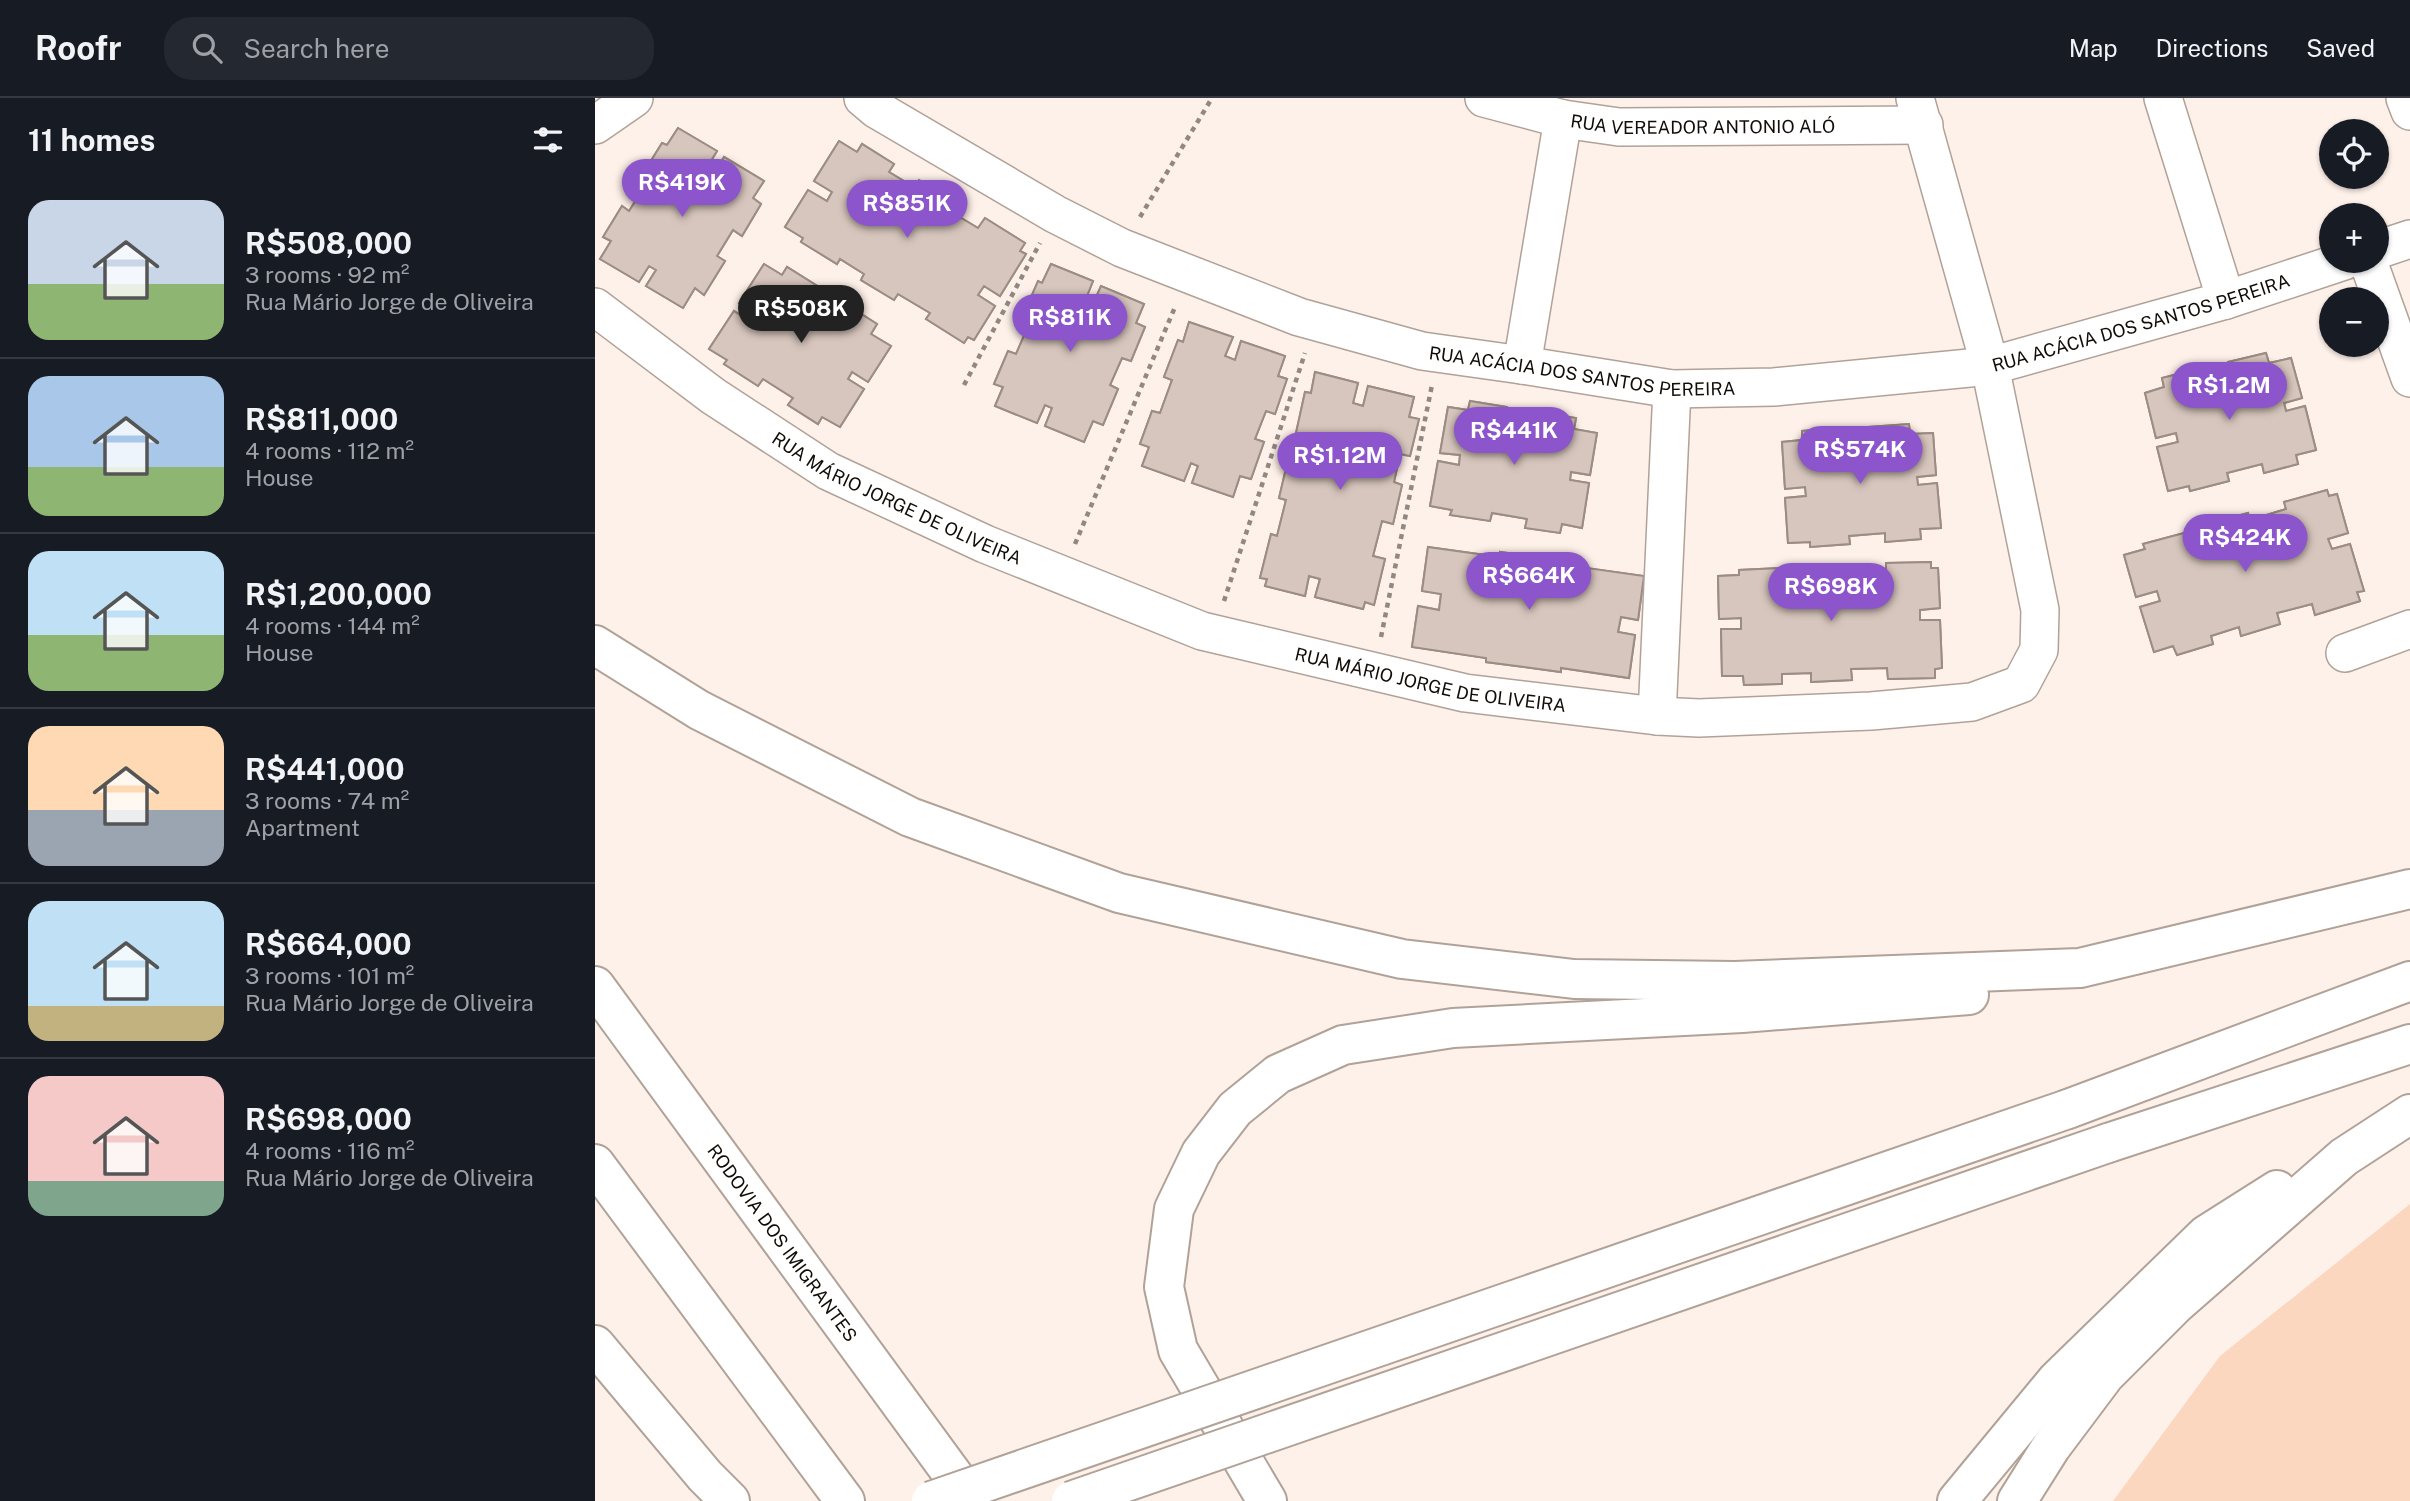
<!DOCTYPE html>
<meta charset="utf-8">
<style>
:root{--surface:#171b24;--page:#242831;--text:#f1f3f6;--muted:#9ea1a6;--line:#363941;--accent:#8c55cc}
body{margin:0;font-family:"Public Sans",sans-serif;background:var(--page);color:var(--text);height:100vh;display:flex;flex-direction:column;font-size:26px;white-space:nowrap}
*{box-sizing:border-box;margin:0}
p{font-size:23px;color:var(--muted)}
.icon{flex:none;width:38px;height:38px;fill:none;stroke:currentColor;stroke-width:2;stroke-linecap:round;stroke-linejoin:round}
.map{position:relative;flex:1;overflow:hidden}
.drawer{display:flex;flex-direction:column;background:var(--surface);width:595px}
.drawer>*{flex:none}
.controls{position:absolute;left:1724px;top:21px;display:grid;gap:14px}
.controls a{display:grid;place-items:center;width:70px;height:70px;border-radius:50%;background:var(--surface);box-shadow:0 2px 5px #0004;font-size:35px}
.price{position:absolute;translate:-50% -60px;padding:0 16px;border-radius:24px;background:var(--accent);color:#fff;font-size:23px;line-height:46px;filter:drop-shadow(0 2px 4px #0008)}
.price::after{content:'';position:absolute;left:50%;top:42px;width:21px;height:16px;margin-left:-10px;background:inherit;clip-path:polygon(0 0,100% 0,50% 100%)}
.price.on{background:#222;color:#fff}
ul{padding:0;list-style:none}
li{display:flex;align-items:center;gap:21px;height:175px;padding:0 28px}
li+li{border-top:2px solid var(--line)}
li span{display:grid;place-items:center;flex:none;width:196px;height:140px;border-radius:21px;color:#555}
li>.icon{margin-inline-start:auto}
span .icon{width:84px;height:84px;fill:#fffc;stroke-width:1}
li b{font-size:30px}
h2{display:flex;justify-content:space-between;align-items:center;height:84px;padding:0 28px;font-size:30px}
header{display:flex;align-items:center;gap:42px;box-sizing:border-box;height:98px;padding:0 35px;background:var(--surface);border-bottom:2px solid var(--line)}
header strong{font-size:33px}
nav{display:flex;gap:38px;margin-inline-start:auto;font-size:24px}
.search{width:490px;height:63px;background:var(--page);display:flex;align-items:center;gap:18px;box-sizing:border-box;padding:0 24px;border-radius:28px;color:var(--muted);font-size:26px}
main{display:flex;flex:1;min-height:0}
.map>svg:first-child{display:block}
</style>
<header>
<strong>Roofr</strong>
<div class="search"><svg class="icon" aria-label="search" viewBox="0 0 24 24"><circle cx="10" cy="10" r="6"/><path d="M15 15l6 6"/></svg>Search here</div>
<nav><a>Map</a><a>Directions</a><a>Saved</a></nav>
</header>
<main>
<section class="drawer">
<h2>11 homes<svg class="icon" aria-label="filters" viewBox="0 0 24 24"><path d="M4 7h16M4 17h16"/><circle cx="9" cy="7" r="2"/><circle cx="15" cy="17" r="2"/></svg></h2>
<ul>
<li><span style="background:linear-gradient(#c9d6e8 60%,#8fb573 0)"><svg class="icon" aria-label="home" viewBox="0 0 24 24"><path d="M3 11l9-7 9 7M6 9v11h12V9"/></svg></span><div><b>R$508,000</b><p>3 rooms · 92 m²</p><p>Rua Mário Jorge de Oliveira</p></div></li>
<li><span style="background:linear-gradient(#a9c7e8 65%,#8fb573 0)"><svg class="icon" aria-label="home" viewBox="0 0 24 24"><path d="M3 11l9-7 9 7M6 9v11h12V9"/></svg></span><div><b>R$811,000</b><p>4 rooms · 112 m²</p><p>House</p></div></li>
<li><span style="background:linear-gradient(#bfe0f5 60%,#8fb573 0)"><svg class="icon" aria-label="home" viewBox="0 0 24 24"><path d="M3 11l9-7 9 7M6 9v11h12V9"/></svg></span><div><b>R$1,200,000</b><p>4 rooms · 144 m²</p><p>House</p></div></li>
<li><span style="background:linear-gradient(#ffd9b3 60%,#9aa5b1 0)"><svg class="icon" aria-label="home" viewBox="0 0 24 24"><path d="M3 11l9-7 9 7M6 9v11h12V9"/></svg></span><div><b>R$441,000</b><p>3 rooms · 74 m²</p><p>Apartment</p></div></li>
<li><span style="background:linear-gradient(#bfe0f5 75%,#c2b280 0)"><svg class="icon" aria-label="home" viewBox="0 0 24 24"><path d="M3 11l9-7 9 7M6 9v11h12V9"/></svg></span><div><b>R$664,000</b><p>3 rooms · 101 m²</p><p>Rua Mário Jorge de Oliveira</p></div></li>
<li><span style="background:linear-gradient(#f6c9c9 75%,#7fa58c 0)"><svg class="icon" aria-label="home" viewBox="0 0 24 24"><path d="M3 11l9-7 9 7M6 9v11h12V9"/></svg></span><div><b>R$698,000</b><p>4 rooms · 116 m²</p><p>Rua Mário Jorge de Oliveira</p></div></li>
</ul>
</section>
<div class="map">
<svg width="1815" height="1403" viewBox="0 0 1815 1403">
<rect width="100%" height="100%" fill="#fef1e9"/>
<path fill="#fcd7bf" d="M 1815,1106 L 1815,1403 L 1518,1403 L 1625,1258 Z"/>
<g fill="#d7c6bd" stroke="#9c8c83" stroke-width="2" fill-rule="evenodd">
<path d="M 83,30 L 122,53 L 111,71 L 119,76 L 129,59 L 169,83 L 158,100 L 166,106 L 147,138 L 138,132 L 122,158 L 130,163 L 109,197 L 100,190 L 88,210 L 51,188 L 61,172 L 54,168 L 44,184 L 5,161 L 16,143 L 8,139 L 27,108 L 34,113 L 53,83 L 46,79 L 67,45 L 72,47 ZM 106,78 L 115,84 L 110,94 L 100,88 ZM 94,96 L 106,103 L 86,135 L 76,129 ZM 70,141 L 80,146 L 74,156 L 64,150 Z"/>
<path d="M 83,30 L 122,53 L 111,71 L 119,76 L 129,59 L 169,83 L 158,100 L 166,106 L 147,138 L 138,132 L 122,158 L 130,163 L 109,197 L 100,190 L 88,210 L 51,188 L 61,172 L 54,168 L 44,184 L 5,161 L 16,143 L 8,139 L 27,108 L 34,113 L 53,83 L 46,79 L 67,45 L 72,47 Z"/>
<path d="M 244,43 L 262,54 L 267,46 L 299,66 L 294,74 L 319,89 L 324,82 L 359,103 L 353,112 L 383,130 L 390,120 L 430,145 L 425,153 L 431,156 L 405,198 L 389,188 L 383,197 L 400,208 L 379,242 L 373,239 L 369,245 L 331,221 L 335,215 L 303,196 L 299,202 L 266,182 L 269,176 L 245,161 L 242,166 L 206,144 L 208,140 L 190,129 L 213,92 L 232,103 L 237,94 L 219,83 ZM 242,96 L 251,102 L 244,113 L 235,107 ZM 269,112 L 303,133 L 297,144 L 262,123 ZM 311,140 L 320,146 L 314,156 L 305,150 ZM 331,150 L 365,171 L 359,182 L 324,161 ZM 373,177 L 382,182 L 376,193 L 367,187 Z"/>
<path d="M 244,43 L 262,54 L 267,46 L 299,66 L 294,74 L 319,89 L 324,82 L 359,103 L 353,112 L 383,130 L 390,120 L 430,145 L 425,153 L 431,156 L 405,198 L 389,188 L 383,197 L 400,208 L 379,242 L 373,239 L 369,245 L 331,221 L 335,215 L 303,196 L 299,202 L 266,182 L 269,176 L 245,161 L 242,166 L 206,144 L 208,140 L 190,129 L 213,92 L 232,103 L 237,94 L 219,83 Z"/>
<path d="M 169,166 L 187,177 L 192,169 L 224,189 L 218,197 L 244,213 L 249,205 L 282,226 L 276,236 L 296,248 L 273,284 L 257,274 L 253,281 L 269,291 L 245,329 L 227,319 L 223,326 L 193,307 L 198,300 L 168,281 L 163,288 L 129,266 L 132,262 L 114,251 L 139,213 L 156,224 L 161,216 L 144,205 ZM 170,219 L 179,225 L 173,235 L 163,229 ZM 188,229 L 220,248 L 214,260 L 182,240 ZM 232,255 L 241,261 L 235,271 L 225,265 Z"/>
<path d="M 169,166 L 187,177 L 192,169 L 224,189 L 218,197 L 244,213 L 249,205 L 282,226 L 276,236 L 296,248 L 273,284 L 257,274 L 253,281 L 269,291 L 245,329 L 227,319 L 223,326 L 193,307 L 198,300 L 168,281 L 163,288 L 129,266 L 132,262 L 114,251 L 139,213 L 156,224 L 161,216 L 144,205 Z"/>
<path d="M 456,166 L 498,183 L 490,203 L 498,206 L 506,188 L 549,206 L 541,225 L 550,229 L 536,263 L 527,260 L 515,287 L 523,291 L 508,327 L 498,323 L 489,344 L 450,328 L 457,310 L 450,307 L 442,325 L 400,308 L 408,289 L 399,286 L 413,253 L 421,256 L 435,224 L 427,220 L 443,183 L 447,185 ZM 486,211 L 497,215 L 492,225 L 482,221 ZM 478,231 L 490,235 L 476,270 L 464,266 ZM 461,278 L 471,282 L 467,292 L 457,288 Z"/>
<path d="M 456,166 L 498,183 L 490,203 L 498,206 L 506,188 L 549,206 L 541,225 L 550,229 L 536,263 L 527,260 L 515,287 L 523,291 L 508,327 L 498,323 L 489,344 L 450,328 L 457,310 L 450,307 L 442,325 L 400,308 L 408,289 L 399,286 L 413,253 L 421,256 L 435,224 L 427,220 L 443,183 L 447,185 Z"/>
<path d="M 594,224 L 638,239 L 630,258 L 640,262 L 646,243 L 690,258 L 683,278 L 692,281 L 680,316 L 671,313 L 660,341 L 669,344 L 656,381 L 645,378 L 638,399 L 597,385 L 603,368 L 596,365 L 589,383 L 547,368 L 554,349 L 545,346 L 557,313 L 565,315 L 577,282 L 569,279 L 583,242 L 588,244 ZM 627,267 L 638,271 L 634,281 L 624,277 ZM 620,287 L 632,291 L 620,326 L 609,323 ZM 606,335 L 617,339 L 613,349 L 602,345 Z"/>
<path d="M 594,224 L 638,239 L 630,258 L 640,262 L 646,243 L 690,258 L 683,278 L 692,281 L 680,316 L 671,313 L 660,341 L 669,344 L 656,381 L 645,378 L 638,399 L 597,385 L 603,368 L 596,365 L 589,383 L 547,368 L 554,349 L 545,346 L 557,313 L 565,315 L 577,282 L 569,279 L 583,242 L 588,244 Z"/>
<path d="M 1671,255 L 1674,265 L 1696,260 L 1707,300 L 1689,305 L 1691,313 L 1710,308 L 1721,352 L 1701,357 L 1703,366 L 1669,375 L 1667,366 L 1632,375 L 1634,383 L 1595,393 L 1594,388 L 1573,393 L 1562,349 L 1583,344 L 1581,335 L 1561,340 L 1550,295 L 1569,289 L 1567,280 L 1603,271 L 1606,280 L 1635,273 L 1633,264 ZM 1670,309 L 1674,320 L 1663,323 L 1660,312 ZM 1648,315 L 1651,327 L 1615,337 L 1611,325 ZM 1601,329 L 1604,340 L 1594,342 L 1591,331 Z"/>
<path d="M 1671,255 L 1674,265 L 1696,260 L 1707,300 L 1689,305 L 1691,313 L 1710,308 L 1721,352 L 1701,357 L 1703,366 L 1669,375 L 1667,366 L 1632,375 L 1634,383 L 1595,393 L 1594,388 L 1573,393 L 1562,349 L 1583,344 L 1581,335 L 1561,340 L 1550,295 L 1569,289 L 1567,280 L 1603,271 L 1606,280 L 1635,273 L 1633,264 Z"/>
<path d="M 720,274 L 763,285 L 758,305 L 768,308 L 773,288 L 819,299 L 814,319 L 824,321 L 815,358 L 805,356 L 799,384 L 807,387 L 798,426 L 787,423 L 778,458 L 790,461 L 779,507 L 770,504 L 768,511 L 720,499 L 725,481 L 714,478 L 710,498 L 670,488 L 672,481 L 665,480 L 676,436 L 682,438 L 691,402 L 684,400 L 693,362 L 700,364 L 707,336 L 701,335 L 710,294 L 716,295 ZM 755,310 L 768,314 L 765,324 L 753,321 ZM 748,341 L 760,344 L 751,383 L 739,380 ZM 736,390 L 747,393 L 745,403 L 733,400 ZM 731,411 L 743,414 L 734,453 L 721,450 ZM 719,460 L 731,463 L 728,473 L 717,470 Z"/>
<path d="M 720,274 L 763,285 L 758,305 L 768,308 L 773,288 L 819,299 L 814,319 L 824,321 L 815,358 L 805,356 L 799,384 L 807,387 L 798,426 L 787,423 L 778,458 L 790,461 L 779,507 L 770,504 L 768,511 L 720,499 L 725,481 L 714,478 L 710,498 L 670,488 L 672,481 L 665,480 L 676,436 L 682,438 L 691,402 L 684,400 L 693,362 L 700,364 L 707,336 L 701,335 L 710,294 L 716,295 Z"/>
<path d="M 875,303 L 912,309 L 910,318 L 940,323 L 942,314 L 981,320 L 979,331 L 1002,335 L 995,377 L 976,374 L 975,382 L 994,385 L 987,430 L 967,426 L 965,435 L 930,430 L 932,421 L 897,415 L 895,423 L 855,417 L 857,412 L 835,408 L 843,363 L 864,367 L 865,357 L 845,355 L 853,309 L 873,312 ZM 876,359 L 887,361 L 885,372 L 874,370 ZM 897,361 L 934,367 L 933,379 L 896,373 ZM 947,368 L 958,370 L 957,381 L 945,379 Z"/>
<path d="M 875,303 L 912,309 L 910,318 L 940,323 L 942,314 L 981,320 L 979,331 L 1002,335 L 995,377 L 976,374 L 975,382 L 994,385 L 987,430 L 967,426 L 965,435 L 930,430 L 932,421 L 897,415 L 895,423 L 855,417 L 857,412 L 835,408 L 843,363 L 864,367 L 865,357 L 845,355 L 853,309 L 873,312 Z"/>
<path d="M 1314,326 L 1315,336 L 1338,335 L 1341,377 L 1322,379 L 1323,387 L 1342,385 L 1346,430 L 1325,431 L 1326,441 L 1290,444 L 1290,435 L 1254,438 L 1255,446 L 1215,449 L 1215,444 L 1193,445 L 1190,400 L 1211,398 L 1210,389 L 1190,391 L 1187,344 L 1207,342 L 1207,333 L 1244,330 L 1245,340 L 1275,337 L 1274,329 ZM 1304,379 L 1305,390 L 1293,391 L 1292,380 ZM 1280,381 L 1281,394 L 1244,397 L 1242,385 ZM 1232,387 L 1233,398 L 1222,399 L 1221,388 Z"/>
<path d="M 1314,326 L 1315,336 L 1338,335 L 1341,377 L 1322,379 L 1323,387 L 1342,385 L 1346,430 L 1325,431 L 1326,441 L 1290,444 L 1290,435 L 1254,438 L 1255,446 L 1215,449 L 1215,444 L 1193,445 L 1190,400 L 1211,398 L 1210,389 L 1190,391 L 1187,344 L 1207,342 L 1207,333 L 1244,330 L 1245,340 L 1275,337 L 1274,329 Z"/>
<path d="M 1732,392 L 1734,398 L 1742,396 L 1753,435 L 1733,441 L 1737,451 L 1755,446 L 1769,493 L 1762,494 L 1765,503 L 1720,517 L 1717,506 L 1682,515 L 1685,526 L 1646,538 L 1644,529 L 1616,538 L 1618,546 L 1582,557 L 1578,548 L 1559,554 L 1545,509 L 1565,503 L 1562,493 L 1541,499 L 1529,457 L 1550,451 L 1548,446 L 1589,435 L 1590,440 L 1618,432 L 1616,425 L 1653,415 L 1655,422 L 1691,411 L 1689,404 ZM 1725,444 L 1729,455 L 1719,459 L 1715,446 ZM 1706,450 L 1709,462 L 1670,473 L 1667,461 ZM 1656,463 L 1660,475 L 1649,478 L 1646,466 ZM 1636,470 L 1640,482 L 1601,494 L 1597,482 ZM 1577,487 L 1581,499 L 1571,502 L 1567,490 Z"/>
<path d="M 1732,392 L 1734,398 L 1742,396 L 1753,435 L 1733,441 L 1737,451 L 1755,446 L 1769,493 L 1762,494 L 1765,503 L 1720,517 L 1717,506 L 1682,515 L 1685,526 L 1646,538 L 1644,529 L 1616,538 L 1618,546 L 1582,557 L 1578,548 L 1559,554 L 1545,509 L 1565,503 L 1562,493 L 1541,499 L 1529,457 L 1550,451 L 1548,446 L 1589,435 L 1590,440 L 1618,432 L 1616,425 L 1653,415 L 1655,422 L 1691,411 L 1689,404 Z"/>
<path d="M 833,449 L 905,459 L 905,454 L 977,464 L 977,468 L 1049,478 L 1043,522 L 1026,519 L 1023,534 L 1040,537 L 1034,580 L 966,570 L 966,574 L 891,564 L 891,560 L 817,549 L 823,508 L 844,512 L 846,496 L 827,493 ZM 854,497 L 868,498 L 866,512 L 852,510 ZM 879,498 L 913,503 L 910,518 L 877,514 ZM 927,506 L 940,508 L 938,521 L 925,519 ZM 954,508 L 987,513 L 985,528 L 951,523 ZM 998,516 L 1011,518 L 1009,531 L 996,529 Z"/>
<path d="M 833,449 L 905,459 L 905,454 L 977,464 L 977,468 L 1049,478 L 1043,522 L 1026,519 L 1023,534 L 1040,537 L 1034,580 L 966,570 L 966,574 L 891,564 L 891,560 L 817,549 L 823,508 L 844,512 L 846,496 L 827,493 Z"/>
<path d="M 1336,464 L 1336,470 L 1343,470 L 1345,510 L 1325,512 L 1325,522 L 1345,522 L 1347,570 L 1340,571 L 1340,580 L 1293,581 L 1292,570 L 1256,571 L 1257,582 L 1216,584 L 1216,575 L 1187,576 L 1187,586 L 1149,587 L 1148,578 L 1127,578 L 1126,531 L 1146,531 L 1146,520 L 1124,521 L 1123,478 L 1144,477 L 1144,472 L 1186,470 L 1186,476 L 1215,475 L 1215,468 L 1253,466 L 1254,473 L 1291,472 L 1291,465 ZM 1316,512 L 1317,524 L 1306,525 L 1306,513 ZM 1295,513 L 1296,525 L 1256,527 L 1255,514 ZM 1244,514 L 1245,527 L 1234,527 L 1234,515 ZM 1223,516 L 1223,529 L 1183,530 L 1183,518 ZM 1162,518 L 1162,530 L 1152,531 L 1151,519 Z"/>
<path d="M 1336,464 L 1336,470 L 1343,470 L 1345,510 L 1325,512 L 1325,522 L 1345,522 L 1347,570 L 1340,571 L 1340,580 L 1293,581 L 1292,570 L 1256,571 L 1257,582 L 1216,584 L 1216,575 L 1187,576 L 1187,586 L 1149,587 L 1148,578 L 1127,578 L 1126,531 L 1146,531 L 1146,520 L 1124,521 L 1123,478 L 1144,477 L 1144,472 L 1186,470 L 1186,476 L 1215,475 L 1215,468 L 1253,466 L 1254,473 L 1291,472 L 1291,465 Z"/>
</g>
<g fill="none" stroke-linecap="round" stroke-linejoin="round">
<defs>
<g id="minor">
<path id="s1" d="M 268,0 L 281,11 L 460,116 L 527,150 L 704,219 L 827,253 L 927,267 L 1077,291 L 1179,289 L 1395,268 L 1631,202 L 1749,163"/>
<path id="s2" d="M 889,0 L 968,21 L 1024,29 L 1329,27"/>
<path d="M 1568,0 L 1631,202"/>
<path d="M 1810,0 L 1815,13"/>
<path d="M 0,27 L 39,0"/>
<path d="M 1782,152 L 1815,141"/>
<path d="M 1773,163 L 1815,280"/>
<path id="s3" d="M 0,209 L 118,298 L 233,373 L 390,446 L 607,533 L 870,595 L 1062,618 L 1104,620 L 1276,613 L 1377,604 L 1426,586 L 1444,552 L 1445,512 L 1395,268 L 1320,0"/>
<path d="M 927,267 L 968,21"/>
<path d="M 1750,555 L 1815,531"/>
<path d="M 1062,618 L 1077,291"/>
</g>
<g id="motorway">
<path d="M 0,547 L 104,612 L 315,719 L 524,795 L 807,861 L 979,881 L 1140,883 L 1485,870 L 1815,791"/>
<path id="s4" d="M 0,888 L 377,1403"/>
<path d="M 1473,1011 L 1815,883"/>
<path d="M 1513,1045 L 1815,946"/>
<path d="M 0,1066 L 250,1403"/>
<path d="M 0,1247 L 110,1378 L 135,1403"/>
<path d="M 672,1403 L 583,1252 L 569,1189 L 579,1111 L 606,1055 L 640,1011 L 683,976 L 748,947 L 858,930 L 1147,915 L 1374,897"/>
<path d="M 1362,1403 L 1462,1282 L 1611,1137 L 1682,1092"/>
<path d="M 1422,1403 L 1456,1349 L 1510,1277 L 1580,1207 L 1749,1059 L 1815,1016"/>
</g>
</defs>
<use href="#minor" stroke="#b1a298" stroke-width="40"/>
<use href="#motorway" stroke="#b1a298" stroke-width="42"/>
<g stroke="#918882" stroke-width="4.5" stroke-dasharray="5 5" stroke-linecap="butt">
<path d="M 545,119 L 617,0"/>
<path d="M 369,287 L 445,145"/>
<path d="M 480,446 L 580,209"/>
<path d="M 629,503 L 710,255"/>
<path d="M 786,539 L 837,287"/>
</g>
<use href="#minor" stroke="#fff" stroke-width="37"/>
<use href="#motorway" stroke="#fff" stroke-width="38"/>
<defs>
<g id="motorway-bridge">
<path d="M 336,1403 L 1473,1011"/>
<path d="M 476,1403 L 1513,1045"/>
</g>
</defs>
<use href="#motorway-bridge" stroke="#b1a298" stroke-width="42" stroke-linecap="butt"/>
<use href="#motorway-bridge" stroke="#fff" stroke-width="38"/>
</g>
<g text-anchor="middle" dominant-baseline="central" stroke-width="7" stroke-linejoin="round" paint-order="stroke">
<g font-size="18" fill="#110c08" stroke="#fff">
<text stroke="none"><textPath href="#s2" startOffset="222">RUA VEREADOR ANTONIO ALÓ</textPath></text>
<text stroke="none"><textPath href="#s1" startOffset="1346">RUA ACÁCIA DOS SANTOS PEREIRA</textPath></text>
<text stroke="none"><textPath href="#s1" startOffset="779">RUA ACÁCIA DOS SANTOS PEREIRA</textPath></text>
<text stroke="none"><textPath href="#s3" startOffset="359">RUA MÁRIO JORGE DE OLIVEIRA</textPath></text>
<text stroke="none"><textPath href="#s3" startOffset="926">RUA MÁRIO JORGE DE OLIVEIRA</textPath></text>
<text stroke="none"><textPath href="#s4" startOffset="318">RODOVIA DOS IMIGRANTES</textPath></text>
</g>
</g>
</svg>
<div class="controls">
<a><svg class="icon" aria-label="locate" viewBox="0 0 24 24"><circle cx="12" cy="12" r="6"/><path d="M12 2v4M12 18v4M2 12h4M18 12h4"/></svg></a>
<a>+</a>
<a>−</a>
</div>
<b class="price" style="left:87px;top:121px">R$419K</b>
<b class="price" style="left:312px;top:142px">R$851K</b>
<b class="price on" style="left:206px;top:247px">R$508K</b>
<b class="price" style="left:475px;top:256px">R$811K</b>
<b class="price" style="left:1634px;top:324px">R$1.2M</b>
<b class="price" style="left:919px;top:369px">R$441K</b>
<b class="price" style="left:1265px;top:388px">R$574K</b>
<b class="price" style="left:745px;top:394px">R$1.12M</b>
<b class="price" style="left:1650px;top:476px">R$424K</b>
<b class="price" style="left:934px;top:514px">R$664K</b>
<b class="price" style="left:1236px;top:525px">R$698K</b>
</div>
</main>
